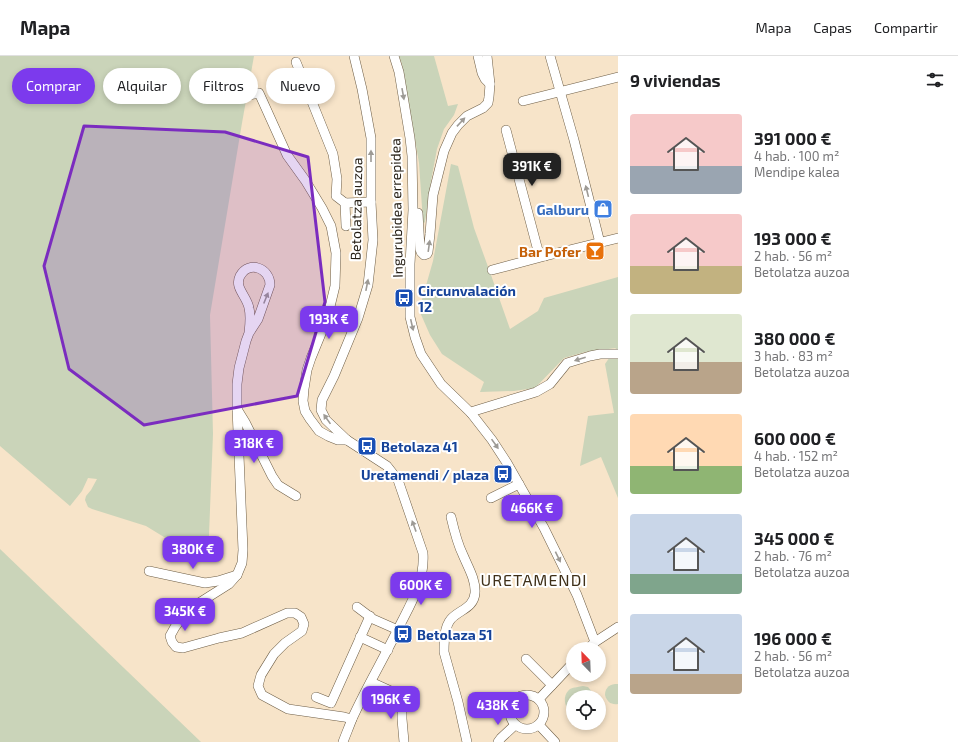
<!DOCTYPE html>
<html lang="es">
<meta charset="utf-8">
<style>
:root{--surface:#fff;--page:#f6f6f6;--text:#202124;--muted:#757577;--line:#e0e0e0;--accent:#7c3aed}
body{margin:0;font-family:"Exo 2",sans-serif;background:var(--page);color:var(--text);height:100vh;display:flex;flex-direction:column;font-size:15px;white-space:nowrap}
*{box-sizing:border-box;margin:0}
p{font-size:13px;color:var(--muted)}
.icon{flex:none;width:22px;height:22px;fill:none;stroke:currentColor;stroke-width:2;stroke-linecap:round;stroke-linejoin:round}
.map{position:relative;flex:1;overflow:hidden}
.side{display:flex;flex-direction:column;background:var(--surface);width:340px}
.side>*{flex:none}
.banner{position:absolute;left:12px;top:12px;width:380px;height:36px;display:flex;gap:8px}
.needle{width:26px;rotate:337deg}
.buttons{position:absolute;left:566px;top:586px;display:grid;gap:8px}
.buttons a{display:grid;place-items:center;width:40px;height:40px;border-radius:50%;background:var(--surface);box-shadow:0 2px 6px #0003;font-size:20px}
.price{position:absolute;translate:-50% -34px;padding:0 9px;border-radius:8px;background:var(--accent);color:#fff;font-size:13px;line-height:26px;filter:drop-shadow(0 1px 2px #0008)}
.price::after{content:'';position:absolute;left:50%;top:24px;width:12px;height:9px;margin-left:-6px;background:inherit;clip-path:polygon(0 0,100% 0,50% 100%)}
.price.current{background:#222;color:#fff}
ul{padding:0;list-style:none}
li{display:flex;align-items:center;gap:12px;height:100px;padding:0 12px}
li span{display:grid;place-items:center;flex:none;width:112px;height:80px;border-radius:4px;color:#555}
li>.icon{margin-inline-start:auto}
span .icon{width:48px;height:48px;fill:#fffc;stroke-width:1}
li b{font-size:17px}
h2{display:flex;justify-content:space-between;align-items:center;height:48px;padding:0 12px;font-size:17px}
.pill{padding:0 14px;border-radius:18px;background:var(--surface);box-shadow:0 2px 6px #0003;font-size:14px;line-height:36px}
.pill.current{background:var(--accent);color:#fff}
header{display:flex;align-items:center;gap:24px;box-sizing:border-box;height:56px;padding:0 20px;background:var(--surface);border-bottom:1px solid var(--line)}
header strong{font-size:19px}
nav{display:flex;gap:22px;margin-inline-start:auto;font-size:14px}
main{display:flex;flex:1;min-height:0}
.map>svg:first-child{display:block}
</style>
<header>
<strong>Mapa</strong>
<nav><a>Mapa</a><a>Capas</a><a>Compartir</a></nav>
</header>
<main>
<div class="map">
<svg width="618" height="686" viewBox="0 0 618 686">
<rect width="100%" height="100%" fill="#f7e4c9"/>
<g fill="#cad4b9">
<path d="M 0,0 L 254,0 L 242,67 L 210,259 L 213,378 L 208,504 L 177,489 L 146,470 L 92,453 L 88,451 L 85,444 L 86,440 L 91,434 L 97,423 L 88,422 L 82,435 L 70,450 L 0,390 Z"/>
<path d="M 399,0 L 434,0 L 448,50 L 458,48 L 454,59 L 444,73 L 437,93 L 431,125 L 425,166 L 424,167 L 423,166 L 419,107 L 402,8 Z"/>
<path d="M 451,108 L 458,110 L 474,172 L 491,219 L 510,273 L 538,255 L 544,242 L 618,221 L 618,442 L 601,401 L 580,410 L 588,360 L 614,357 L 605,308 L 616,292 L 585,296 L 564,302 L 535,332 L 514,335 L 480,336 L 484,326 L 442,298 L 430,279 L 419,254 L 433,205 Z"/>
<path d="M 0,493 L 201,686 L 0,686 Z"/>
<path d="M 615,628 L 618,628 L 618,648 C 611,649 607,646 605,639 C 605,633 608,629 615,628 Z"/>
<path d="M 583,630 L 588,631 L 596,641 L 573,641 L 573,659 C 565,653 561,640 570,633 C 574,631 579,631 583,630 Z"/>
</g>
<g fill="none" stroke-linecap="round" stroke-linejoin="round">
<defs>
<g id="street">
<path d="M 394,0 L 399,16 L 410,82 L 412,100 L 413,154 L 410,208 L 410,261 L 415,281 L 421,298 L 441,328 L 471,357 L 492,384 L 507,407 L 544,472 L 577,539 L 595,586"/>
<path d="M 478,0 L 482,17 L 485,23 L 490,28"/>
<path d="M 550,0 L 574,84 L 600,187"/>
<path d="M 296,6 L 333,98 L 337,123 L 336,140 L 345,147 L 346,170"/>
<path d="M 239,41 L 259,37 L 287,99 L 305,124 L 322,152 L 331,170 L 336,197 L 335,230 L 327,263 L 311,302 L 307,314 L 304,333 L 303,345 L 305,355 L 310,363 L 319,375 L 328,380 L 338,384 L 347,384"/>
<path d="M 523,45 L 618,21"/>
<path d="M 506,74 L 537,191 L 539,197 L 545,200"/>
<path d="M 345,147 L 371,146"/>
<path d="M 418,157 L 420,193 L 421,196 L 424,199 L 427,198 L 428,196 L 430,178 L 433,139 L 444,95 L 452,77 L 458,69 L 467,60 L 483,52 L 488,47 L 489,41 L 490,28 L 487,0"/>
<path d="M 492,214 L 545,200 L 618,182"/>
<path d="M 249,277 C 250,268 251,260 249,252 C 247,240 234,232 240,220 C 249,204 270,212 270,229 L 258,263 L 249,277 L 246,285 L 239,312 L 237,328 L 237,352 L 243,494 L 242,507 L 237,519 L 229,528 L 191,552 L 183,560 L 175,571 L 170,580 L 172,586 L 176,591 L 183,592 L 219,582 L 242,577 L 287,557 L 295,557 L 301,561 L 304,568 L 302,575 L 285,587 L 274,598 L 261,619 L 258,630 L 262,639 L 288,653 L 344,661 L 352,663"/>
<path d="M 237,353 L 245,366 L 272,420 L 278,429 L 296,440"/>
<path d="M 471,357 L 474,355 L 536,336 L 550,328 L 567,307 L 590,300 L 600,298 L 618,298"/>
<path d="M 491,442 L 519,428"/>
<path d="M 451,461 C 454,474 457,487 463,499 C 468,511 476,524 475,537 C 474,552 459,554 451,563 C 444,571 444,586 444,596 L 458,646 L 467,686"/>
<path d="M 149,515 L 205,527 L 218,525 L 237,519"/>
<path d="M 357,551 L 373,563 L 398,574"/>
<path d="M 360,581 L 388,594"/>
<path d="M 588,593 L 595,586 L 618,571"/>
<path d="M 526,603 L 552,629"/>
<path d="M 371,626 L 402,640 L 402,663 L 404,686"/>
<circle cx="527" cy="656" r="17"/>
<path d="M 316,641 L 331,647 L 370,560"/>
<path d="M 539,643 L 573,607"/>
<path d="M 539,669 L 555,686"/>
<path d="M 343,686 C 346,678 349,671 352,663 C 366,632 384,602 399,571 C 411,547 425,525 423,497 L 398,424 L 387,410 L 347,384 L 326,364 L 321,354 L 322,344 L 334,320 L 358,262 L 368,229 L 373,184 L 371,146 L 371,82 L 362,33 L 354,0"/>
<path d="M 498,686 L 501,682 L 515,669"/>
</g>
</defs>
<use href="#street" stroke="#6e5e46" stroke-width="10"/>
<use href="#street" stroke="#fff" stroke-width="9"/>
</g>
<defs><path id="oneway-solid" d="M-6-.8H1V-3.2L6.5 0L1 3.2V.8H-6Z"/></defs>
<g fill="#9d9a95">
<use href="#oneway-solid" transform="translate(403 38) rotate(80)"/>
<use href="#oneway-solid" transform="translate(461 66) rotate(-47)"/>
<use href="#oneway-solid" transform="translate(371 100) rotate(-90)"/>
<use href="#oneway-solid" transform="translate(587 135) rotate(-104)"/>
<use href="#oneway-solid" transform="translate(429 190) rotate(-82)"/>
<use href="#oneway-solid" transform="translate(367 229) rotate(-79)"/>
<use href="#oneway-solid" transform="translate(266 242) rotate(-68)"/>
<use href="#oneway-solid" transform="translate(412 269) rotate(77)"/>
<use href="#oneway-solid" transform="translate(580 303) rotate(162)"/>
<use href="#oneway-solid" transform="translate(327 363) rotate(-125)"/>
<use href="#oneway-solid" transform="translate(495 388) rotate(55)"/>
<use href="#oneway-solid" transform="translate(414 470) rotate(-110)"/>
<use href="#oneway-solid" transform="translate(558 501) rotate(64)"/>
</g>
<path fill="#7b2cbf" fill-opacity="0.2" stroke="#7b2cbf" stroke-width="3" stroke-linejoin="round" d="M 84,70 L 225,76 L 308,101 L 325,246 L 297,340 L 144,369 L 69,313 L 44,210 Z"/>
<defs>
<symbol id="shop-square" viewBox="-11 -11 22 22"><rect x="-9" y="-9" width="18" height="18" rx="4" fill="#3f7fe0" stroke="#fff"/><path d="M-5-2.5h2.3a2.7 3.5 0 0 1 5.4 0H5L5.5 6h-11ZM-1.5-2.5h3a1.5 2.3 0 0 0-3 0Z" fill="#fff"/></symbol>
<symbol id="bar-square" viewBox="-11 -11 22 22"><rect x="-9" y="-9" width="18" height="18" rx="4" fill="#e8710a" stroke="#fff"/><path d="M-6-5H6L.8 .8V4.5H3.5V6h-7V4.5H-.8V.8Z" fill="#fff"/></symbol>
<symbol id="bus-square" viewBox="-11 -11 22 22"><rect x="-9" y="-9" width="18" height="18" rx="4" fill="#1a4fb4" stroke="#fff"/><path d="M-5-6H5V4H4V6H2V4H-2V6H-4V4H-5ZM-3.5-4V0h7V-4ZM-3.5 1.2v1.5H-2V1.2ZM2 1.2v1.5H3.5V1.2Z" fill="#fff"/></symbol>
</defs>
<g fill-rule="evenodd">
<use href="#shop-square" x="592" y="142" width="22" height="22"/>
<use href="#bar-square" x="584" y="184" width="22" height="22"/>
<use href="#bus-square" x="393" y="231" width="22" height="22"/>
<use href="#bus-square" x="356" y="379" width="22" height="22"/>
<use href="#bus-square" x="492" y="407" width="22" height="22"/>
<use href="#bus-square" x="392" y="567" width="22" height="22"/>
</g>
<g text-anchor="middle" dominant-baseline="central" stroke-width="4" stroke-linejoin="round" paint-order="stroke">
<g font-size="14" fill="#251e14" stroke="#fff">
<text transform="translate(396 152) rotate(-91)">Ingurubidea errepidea</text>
<text transform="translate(356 153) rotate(-89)">Betolatza auzoa</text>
</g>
<g font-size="14" font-weight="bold" fill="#366cbe" stroke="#fff" text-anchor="end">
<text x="589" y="153">Galburu</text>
</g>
<g font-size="14" font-weight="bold" fill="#c56008" stroke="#fff" text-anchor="end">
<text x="581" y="195">Bar Pofer</text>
</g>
<g font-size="14" font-weight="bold" fill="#164399" stroke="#fff" text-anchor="start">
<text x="418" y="234">Circunvalación<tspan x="418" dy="16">12</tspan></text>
<text x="381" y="390">Betolaza 41</text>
<text x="489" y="418" text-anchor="end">Uretamendi / plaza</text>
<text x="417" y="578">Betolaza 51</text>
</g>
<g font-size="16" letter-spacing="1" fill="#3f3019" stroke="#fff">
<text x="534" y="523">URETAMENDI</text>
</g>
</g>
</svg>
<div class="buttons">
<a><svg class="needle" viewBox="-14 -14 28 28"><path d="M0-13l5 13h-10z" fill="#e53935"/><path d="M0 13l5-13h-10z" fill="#757577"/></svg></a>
<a><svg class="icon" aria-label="locate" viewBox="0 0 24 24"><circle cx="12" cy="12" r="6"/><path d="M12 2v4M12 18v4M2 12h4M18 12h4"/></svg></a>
</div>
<b class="price current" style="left:532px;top:131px">391K €</b>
<b class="price" style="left:329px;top:284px">193K €</b>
<b class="price" style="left:254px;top:408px">318K €</b>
<b class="price" style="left:532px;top:473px">466K €</b>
<b class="price" style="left:193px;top:514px">380K €</b>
<b class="price" style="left:421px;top:550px">600K €</b>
<b class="price" style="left:185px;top:576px">345K €</b>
<b class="price" style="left:391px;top:664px">196K €</b>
<b class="price" style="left:498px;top:670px">438K €</b>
<div class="banner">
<a class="pill current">Comprar</a>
<a class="pill">Alquilar</a>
<a class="pill">Filtros</a>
<a class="pill">Nuevo</a>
</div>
</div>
<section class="side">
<h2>9 viviendas<svg class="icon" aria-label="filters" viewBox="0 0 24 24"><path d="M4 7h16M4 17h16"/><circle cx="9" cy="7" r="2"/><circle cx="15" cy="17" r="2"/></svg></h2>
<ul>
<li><span style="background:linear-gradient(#f6c9c9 65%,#9aa5b1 0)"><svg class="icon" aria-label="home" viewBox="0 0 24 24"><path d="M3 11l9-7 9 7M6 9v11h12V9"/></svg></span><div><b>391 000 €</b><p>4 hab. · 100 m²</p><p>Mendipe kalea</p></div></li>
<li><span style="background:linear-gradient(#f6c9c9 65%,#c2b280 0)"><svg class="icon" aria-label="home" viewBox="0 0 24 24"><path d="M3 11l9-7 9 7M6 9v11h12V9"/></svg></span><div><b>193 000 €</b><p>2 hab. · 56 m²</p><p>Betolatza auzoa</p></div></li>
<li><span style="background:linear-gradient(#dfe7d0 60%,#b9a48a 0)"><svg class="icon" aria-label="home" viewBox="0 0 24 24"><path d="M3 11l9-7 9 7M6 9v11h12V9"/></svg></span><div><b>380 000 €</b><p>3 hab. · 83 m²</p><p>Betolatza auzoa</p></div></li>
<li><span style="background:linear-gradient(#ffd9b3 65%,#8fb573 0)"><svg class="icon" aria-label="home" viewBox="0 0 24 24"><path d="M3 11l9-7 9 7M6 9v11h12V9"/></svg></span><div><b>600 000 €</b><p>4 hab. · 152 m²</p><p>Betolatza auzoa</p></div></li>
<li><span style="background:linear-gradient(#c9d6e8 75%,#7fa58c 0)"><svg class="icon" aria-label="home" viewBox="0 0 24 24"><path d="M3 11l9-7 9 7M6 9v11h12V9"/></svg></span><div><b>345 000 €</b><p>2 hab. · 76 m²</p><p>Betolatza auzoa</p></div></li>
<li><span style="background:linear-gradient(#c9d6e8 75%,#b9a48a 0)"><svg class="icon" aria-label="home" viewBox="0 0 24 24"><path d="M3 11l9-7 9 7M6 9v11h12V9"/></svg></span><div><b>196 000 €</b><p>2 hab. · 56 m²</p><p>Betolatza auzoa</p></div></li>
</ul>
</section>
</main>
